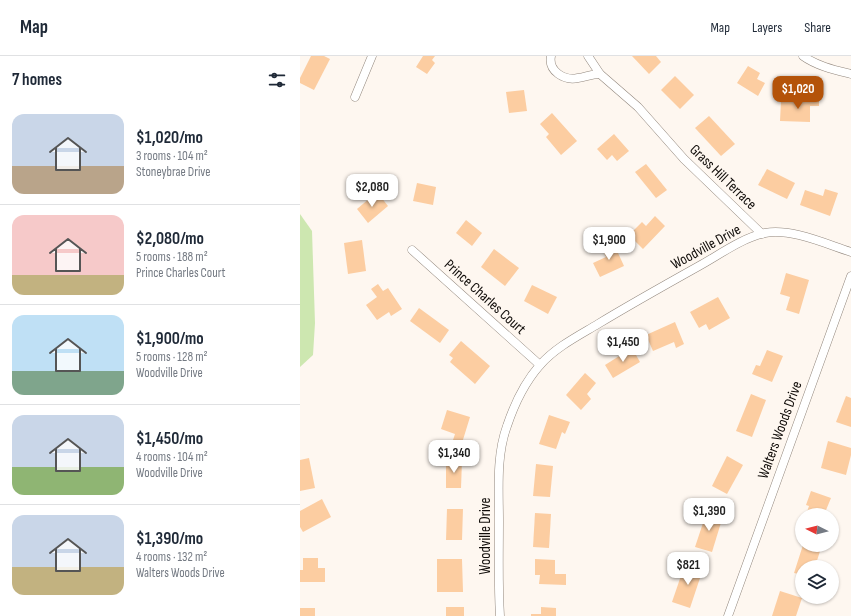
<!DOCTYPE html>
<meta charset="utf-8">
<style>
:root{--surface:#fff;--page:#f2f2f3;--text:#1f2937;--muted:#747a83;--line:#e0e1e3;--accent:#b45309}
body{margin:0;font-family:"Sofia Sans Condensed",sans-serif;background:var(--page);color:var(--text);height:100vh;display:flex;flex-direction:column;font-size:15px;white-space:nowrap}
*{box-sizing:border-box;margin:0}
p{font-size:13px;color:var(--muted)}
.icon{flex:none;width:22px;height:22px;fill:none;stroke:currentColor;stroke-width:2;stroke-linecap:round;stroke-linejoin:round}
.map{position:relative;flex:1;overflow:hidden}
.drawer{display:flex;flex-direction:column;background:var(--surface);width:300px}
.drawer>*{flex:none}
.needle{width:26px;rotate:276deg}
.tools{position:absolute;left:495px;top:452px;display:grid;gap:8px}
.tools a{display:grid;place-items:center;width:44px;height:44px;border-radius:50%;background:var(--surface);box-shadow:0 1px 3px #0004;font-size:20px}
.price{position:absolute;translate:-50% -34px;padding:0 9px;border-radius:8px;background:#fff;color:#222;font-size:13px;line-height:26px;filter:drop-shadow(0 1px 2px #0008)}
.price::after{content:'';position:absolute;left:50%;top:24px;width:12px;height:9px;margin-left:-6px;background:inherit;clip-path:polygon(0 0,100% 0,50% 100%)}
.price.on{background:var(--accent);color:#fff}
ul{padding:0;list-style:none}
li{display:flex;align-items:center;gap:12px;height:100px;padding:0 12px}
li+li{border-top:1px solid var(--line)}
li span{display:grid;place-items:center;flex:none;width:112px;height:80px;border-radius:12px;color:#555}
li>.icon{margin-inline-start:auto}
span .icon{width:48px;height:48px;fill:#fffc;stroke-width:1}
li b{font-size:17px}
h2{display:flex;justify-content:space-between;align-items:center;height:48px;padding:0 12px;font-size:17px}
header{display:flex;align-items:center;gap:24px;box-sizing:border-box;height:56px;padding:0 20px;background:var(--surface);border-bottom:1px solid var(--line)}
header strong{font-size:19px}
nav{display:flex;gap:22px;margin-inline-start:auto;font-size:14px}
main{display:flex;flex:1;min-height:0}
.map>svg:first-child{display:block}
</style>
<header>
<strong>Map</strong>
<nav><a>Map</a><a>Layers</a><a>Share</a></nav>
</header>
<main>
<section class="drawer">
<h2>7 homes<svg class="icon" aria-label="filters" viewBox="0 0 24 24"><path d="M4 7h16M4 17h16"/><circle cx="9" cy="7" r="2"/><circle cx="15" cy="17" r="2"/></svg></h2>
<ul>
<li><span style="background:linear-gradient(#c9d6e8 65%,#b9a48a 0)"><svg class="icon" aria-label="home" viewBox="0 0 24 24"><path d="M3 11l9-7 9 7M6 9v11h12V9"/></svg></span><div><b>$1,020/mo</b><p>3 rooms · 104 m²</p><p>Stoneybrae Drive</p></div></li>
<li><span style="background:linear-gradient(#f6c9c9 75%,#c2b280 0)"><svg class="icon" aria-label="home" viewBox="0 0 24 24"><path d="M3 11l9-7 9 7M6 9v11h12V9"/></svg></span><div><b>$2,080/mo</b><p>5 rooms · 188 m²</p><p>Prince Charles Court</p></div></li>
<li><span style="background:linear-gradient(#bfe0f5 70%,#7fa58c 0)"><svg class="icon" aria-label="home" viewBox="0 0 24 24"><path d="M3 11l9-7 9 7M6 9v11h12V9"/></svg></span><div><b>$1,900/mo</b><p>5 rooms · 128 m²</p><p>Woodville Drive</p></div></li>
<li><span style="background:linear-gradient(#c9d6e8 65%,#8fb573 0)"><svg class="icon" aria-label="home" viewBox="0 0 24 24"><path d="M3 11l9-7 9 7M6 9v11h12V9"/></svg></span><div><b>$1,450/mo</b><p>4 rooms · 104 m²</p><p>Woodville Drive</p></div></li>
<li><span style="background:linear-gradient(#c9d6e8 65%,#c2b280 0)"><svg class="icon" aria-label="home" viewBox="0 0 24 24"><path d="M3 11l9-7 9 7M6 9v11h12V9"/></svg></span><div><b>$1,390/mo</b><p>4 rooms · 132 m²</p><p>Walters Woods Drive</p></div></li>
</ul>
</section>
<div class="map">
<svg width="551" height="560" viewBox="0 0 551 560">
<rect width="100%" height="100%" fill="#fef7f0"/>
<path fill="#cde7b0" d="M 0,158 L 12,175 L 15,267 L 13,299 L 0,311 Z"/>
<g fill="#fccda1">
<path d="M 11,0 L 24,0 L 30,3 L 14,34 L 0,27 L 0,22 Z"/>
<path d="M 123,0 L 135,0 L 132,4 L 135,7 L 127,18 L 116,11 Z"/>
<path d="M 332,0 L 356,0 L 361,6 L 349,18 Z"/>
<path d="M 448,10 L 460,17 L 457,23 L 465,27 L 458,40 L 437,27 Z"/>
<path d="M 375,20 L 394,39 L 380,53 L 361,34 Z"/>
<path d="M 224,34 L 227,55 L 209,57 L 206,36 Z"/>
<path d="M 495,42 L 519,42 L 519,50 L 510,50 L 510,66 L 480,65 L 481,45 L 495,46 Z"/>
<path d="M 252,57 L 277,85 L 261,99 L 246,81 L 249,78 L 240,68 Z"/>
<path d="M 409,60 L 435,88 L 421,100 L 395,72 Z"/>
<path d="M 314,78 L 329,95 L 317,105 L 312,99 L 307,104 L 297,93 Z"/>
<path d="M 346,108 L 367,134 L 356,142 L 335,116 Z"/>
<path d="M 467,113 L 495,127 L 487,143 L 458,129 Z"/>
<path d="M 117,127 L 136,131 L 133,149 L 113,145 Z"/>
<path d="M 525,133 L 538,137 L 530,160 L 500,149 L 505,134 L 523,140 Z"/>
<path d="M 77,136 L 88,150 L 68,167 L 57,153 Z"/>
<path d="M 355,160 L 365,170 L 343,193 L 329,179 L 342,166 L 346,170 Z"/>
<path d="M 166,164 L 182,177 L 172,190 L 156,177 Z"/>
<path d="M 62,184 L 66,215 L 48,218 L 44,187 Z"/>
<path d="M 313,186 L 324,210 L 300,221 L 293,207 L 306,201 L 301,191 Z"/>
<path d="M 194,193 L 219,212 L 205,230 L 181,211 Z"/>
<path d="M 486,217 L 509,224 L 499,258 L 486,254 L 490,241 L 480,238 Z"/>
<path d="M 78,228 L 83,235 L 88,232 L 102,253 L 91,260 L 89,256 L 77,264 L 66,249 L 77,241 L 71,233 Z"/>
<path d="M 232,229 L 257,241 L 248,258 L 224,245 Z"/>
<path d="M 418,241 L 430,262 L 409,274 L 406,268 L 399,272 L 390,256 Z"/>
<path d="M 119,252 L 149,274 L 140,287 L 110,265 Z"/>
<path d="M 375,266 L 384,288 L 376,292 L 374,286 L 353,295 L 346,279 Z"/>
<path d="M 161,285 L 190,310 L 175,328 L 150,306 L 153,302 L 149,299 Z"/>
<path d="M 332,292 L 340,306 L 313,322 L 305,309 Z"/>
<path d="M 467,294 L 483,300 L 472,326 L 452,318 L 456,309 L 460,310 Z"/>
<path d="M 285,317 L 296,327 L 287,338 L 291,343 L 281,354 L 266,339 Z"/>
<path d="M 451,338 L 466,344 L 452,381 L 436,375 Z"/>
<path d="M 546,340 L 551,342 L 551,371 L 536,366 Z"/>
<path d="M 147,354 L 170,361 L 162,387 L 153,384 L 155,378 L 141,373 Z"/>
<path d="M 249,359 L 270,366 L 265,378 L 262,376 L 256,393 L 239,388 Z"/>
<path d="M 528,385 L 551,392 L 551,399 L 546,419 L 521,412 Z"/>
<path d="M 427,400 L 443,409 L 427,438 L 412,430 Z"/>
<path d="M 9,402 L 15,432 L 0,435 L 0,404 Z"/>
<path d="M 146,404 L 162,405 L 161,432 L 146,432 Z"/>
<path d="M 236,408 L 253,410 L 250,441 L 233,440 Z"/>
<path d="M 511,435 L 531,442 L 524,459 L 506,459 L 509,450 L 506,449 Z"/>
<path d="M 22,443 L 31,461 L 3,476 L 0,471 L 0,455 Z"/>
<path d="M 147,453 L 163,453 L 162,484 L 146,484 Z"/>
<path d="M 407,455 L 423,460 L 412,496 L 395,491 Z"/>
<path d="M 235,457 L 251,458 L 249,492 L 233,491 Z"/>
<path d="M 503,489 L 511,489 L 521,492 L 515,511 L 502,511 L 502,519 L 494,517 Z"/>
<path d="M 3,502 L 18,502 L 18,512 L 25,512 L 25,526 L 0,526 L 0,514 L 3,514 Z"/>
<path d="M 137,503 L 162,503 L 163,536 L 137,536 Z"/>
<path d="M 235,503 L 255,504 L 255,518 L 266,518 L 266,529 L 239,528 L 240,519 L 235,519 Z"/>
<path d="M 385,508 L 403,513 L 390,552 L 372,546 Z"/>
<path d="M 480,535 L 502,542 L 496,560 L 472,560 Z"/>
<rect x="146" y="551" width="18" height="9"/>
<path d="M 241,551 L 256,552 L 256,560 L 231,560 L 231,558 L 241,558 Z"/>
<rect x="0" y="552" width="15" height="8"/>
</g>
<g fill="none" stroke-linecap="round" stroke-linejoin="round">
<defs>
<g id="minor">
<path d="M 251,0 C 248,15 264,25 278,22 C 286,21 291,18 300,18 L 288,0"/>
<path d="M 503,0 C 517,10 535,14 551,18"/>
<path d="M 300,18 L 338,51 L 384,103 L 462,178"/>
<path d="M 55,41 L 72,0"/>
<path d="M 112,194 L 240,309"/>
<path d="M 200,560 C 198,528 199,496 199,465 C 199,434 196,400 207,370 C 214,349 225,326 240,309 C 256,291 278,280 298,268 C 331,248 365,229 399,210 C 419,199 442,182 465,177 C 491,172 526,188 551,196"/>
<path d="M 428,560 L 551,220"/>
</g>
</defs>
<use href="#minor" stroke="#92877d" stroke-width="9"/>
<use href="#minor" stroke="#fff" stroke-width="8"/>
</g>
<g text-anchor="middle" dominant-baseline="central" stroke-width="3.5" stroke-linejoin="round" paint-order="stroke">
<g font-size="15" fill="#0f0b08" stroke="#fef7f0">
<text transform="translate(423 121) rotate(44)">Grass Hill Terrace</text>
<text transform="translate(406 191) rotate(-29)">Woodville Drive</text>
<text transform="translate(185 241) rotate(42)">Prince Charles Court</text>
<text transform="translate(480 374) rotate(-70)">Walters Woods Drive</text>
<text transform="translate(185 480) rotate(-90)">Woodville Drive</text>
</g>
</g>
</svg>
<div class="tools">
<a><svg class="needle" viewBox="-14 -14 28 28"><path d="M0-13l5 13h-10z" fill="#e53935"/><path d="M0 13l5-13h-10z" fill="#747a83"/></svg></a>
<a><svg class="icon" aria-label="layers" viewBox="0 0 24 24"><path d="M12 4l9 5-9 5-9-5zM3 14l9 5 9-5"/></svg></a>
</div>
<b class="price on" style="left:498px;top:54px">$1,020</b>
<b class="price" style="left:72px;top:152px">$2,080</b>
<b class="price" style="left:309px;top:205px">$1,900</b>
<b class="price" style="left:323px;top:307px">$1,450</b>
<b class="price" style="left:154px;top:418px">$1,340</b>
<b class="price" style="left:409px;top:476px">$1,390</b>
<b class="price" style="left:388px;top:530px">$821</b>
</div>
</main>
